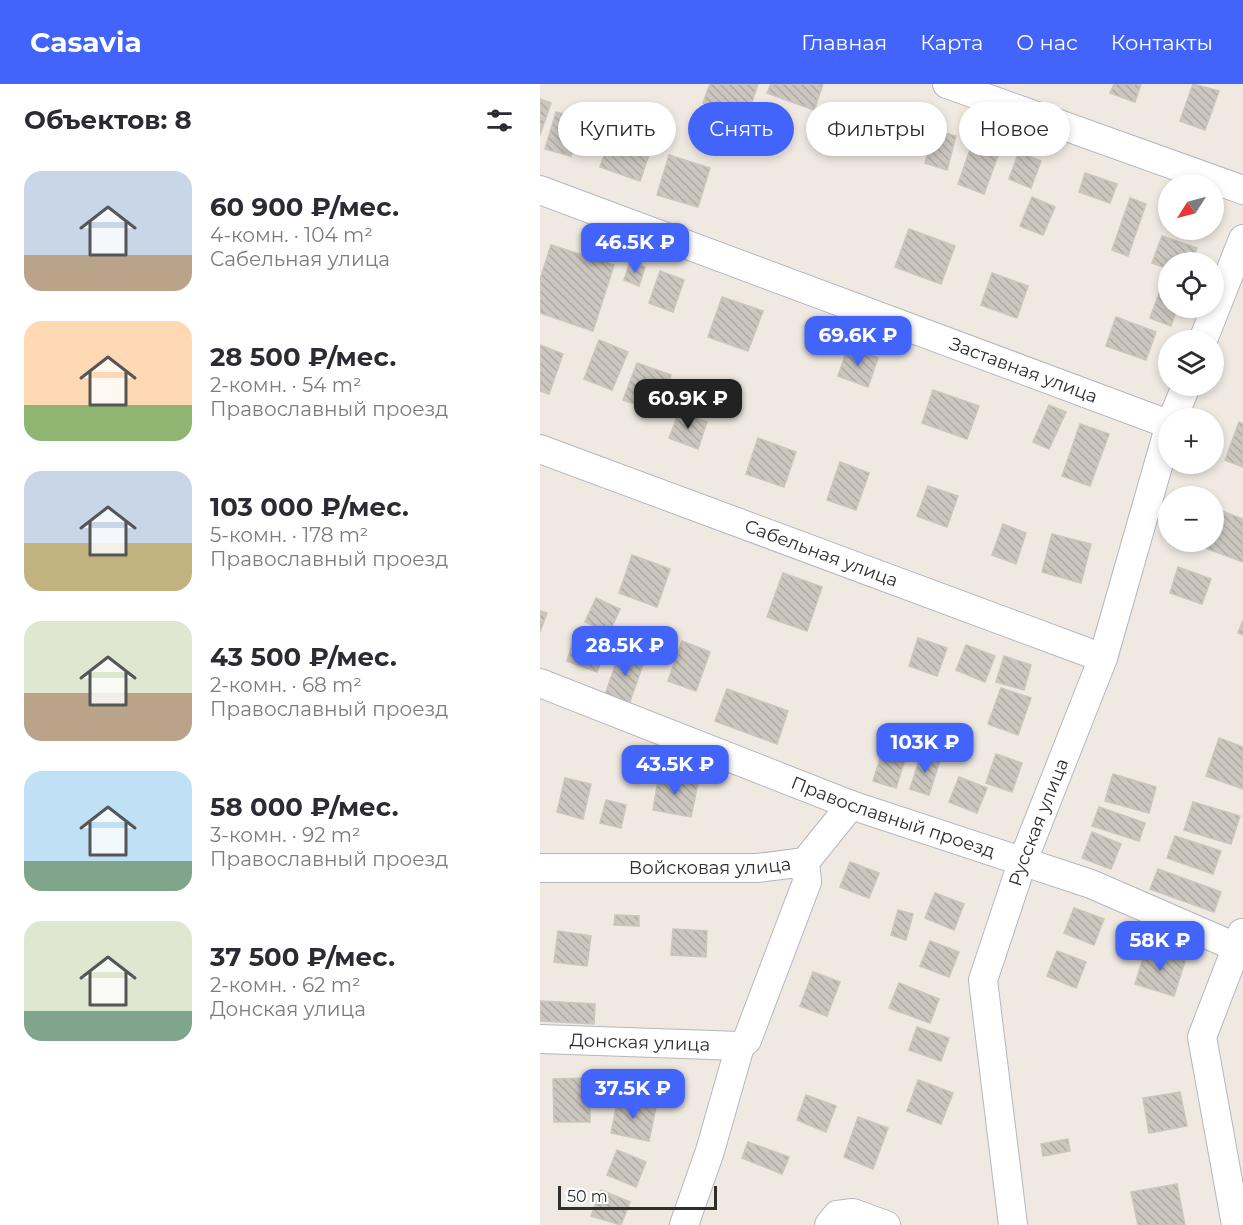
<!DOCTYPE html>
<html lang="ru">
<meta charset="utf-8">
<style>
:root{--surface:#fff;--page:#f2f2f3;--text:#2b2b33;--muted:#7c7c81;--accent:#4264fb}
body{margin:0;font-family:Montserrat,sans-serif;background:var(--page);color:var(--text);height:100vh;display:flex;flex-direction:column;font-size:22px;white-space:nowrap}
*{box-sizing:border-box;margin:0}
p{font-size:20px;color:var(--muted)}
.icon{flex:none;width:33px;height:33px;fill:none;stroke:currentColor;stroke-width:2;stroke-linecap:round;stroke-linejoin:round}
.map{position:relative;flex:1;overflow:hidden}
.sheet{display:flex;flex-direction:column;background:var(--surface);width:540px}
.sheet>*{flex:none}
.hud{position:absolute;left:18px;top:18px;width:570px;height:54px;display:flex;gap:12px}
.needle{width:39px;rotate:234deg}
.buttons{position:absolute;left:618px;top:90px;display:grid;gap:12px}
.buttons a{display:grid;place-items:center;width:66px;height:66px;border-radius:50%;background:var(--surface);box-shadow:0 3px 9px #0003;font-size:30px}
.scale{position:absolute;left:18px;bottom:15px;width:159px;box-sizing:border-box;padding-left:6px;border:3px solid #2e2e2e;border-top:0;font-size:16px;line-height:21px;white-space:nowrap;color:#2e2e2e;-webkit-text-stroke:4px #fff;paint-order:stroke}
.price{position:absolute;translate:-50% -51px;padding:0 14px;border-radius:12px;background:var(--accent);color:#fff;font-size:20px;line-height:39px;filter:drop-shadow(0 2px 3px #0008)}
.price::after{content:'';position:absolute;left:50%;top:36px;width:18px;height:14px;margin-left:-9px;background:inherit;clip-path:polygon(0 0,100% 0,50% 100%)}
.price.current{background:#222;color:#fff}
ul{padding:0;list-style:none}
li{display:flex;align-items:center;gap:18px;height:150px;padding:0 24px}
li span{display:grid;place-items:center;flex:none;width:168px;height:120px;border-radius:18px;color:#555}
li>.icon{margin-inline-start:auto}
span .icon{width:72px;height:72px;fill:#fffc;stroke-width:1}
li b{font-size:26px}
h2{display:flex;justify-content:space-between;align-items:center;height:72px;padding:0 24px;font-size:26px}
.pill{padding:0 21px;border-radius:27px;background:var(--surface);box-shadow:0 3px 9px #0003;font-size:21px;line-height:54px}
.pill.current{background:var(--accent);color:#fff}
header{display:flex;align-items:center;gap:36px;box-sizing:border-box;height:84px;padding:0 30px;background:var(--accent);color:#fff}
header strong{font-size:28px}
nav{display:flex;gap:33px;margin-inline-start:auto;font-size:21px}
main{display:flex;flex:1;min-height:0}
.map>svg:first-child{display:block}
</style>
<header>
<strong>Casavia</strong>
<nav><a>Главная</a><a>Карта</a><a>О нас</a><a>Контакты</a></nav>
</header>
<main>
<section class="sheet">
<h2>Объектов: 8<svg class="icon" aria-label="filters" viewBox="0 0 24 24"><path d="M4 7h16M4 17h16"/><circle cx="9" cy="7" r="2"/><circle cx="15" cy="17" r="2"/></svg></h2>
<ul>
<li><span style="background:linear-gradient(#c9d6e8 70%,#b9a48a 0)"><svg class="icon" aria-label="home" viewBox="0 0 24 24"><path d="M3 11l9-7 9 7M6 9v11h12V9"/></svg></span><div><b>60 900 ₽/мес.</b><p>4-комн. · 104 m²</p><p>Сабельная улица</p></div></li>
<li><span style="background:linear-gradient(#ffd9b3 70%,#8fb573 0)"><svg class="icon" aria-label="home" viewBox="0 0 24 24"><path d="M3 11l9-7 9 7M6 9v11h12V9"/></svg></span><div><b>28 500 ₽/мес.</b><p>2-комн. · 54 m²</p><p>Православный проезд</p></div></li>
<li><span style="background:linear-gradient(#c9d6e8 60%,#c2b280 0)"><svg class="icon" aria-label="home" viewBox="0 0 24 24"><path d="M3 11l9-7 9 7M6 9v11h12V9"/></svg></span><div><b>103 000 ₽/мес.</b><p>5-комн. · 178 m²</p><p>Православный проезд</p></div></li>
<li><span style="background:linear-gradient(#dfe7d0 60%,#b9a48a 0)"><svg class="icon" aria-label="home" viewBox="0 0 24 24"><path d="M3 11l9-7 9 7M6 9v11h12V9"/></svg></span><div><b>43 500 ₽/мес.</b><p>2-комн. · 68 m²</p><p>Православный проезд</p></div></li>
<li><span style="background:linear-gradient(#bfe0f5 75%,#7fa58c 0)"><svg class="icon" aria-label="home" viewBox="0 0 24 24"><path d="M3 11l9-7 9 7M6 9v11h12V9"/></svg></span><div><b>58 000 ₽/мес.</b><p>3-комн. · 92 m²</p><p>Православный проезд</p></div></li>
<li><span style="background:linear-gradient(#dfe7d0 75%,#7fa58c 0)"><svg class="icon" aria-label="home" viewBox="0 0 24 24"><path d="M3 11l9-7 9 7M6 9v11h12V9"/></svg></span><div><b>37 500 ₽/мес.</b><p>2-комн. · 62 m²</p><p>Донская улица</p></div></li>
</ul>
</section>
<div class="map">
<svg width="703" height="1141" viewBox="0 0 703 1141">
<defs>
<pattern id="building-back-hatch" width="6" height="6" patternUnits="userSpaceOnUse" patternTransform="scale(1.5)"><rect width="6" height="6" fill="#cbc7bf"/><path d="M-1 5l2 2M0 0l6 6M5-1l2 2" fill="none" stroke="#afaba4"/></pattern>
</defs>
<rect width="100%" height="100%" fill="#efe9e1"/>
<g fill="url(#building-back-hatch)" stroke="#cbc5ba" stroke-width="1.5">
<path d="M 170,0 L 218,0 L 206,35 L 163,19 Z"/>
<path d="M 231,0 L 283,0 L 274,26 L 227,9 Z"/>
<path d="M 574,0 L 601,0 L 595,18 L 570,9 Z"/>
<path d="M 653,0 L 679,7 L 665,46 L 640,37 Z"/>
<path d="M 0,15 L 11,19 L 0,51 Z"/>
<path d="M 320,19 L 368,36 L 360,59 L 311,42 Z"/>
<path d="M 16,28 L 42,35 L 31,72 L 5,65 Z"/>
<path d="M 73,45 L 113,59 L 100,97 L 60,83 Z"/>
<path d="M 394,46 L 416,52 L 407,86 L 385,79 Z"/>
<path d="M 433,57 L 460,66 L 444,110 L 418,100 Z"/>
<path d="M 479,68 L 501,77 L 491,104 L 469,95 Z"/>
<path d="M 129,71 L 170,84 L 158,123 L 117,111 Z"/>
<path d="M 545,89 L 577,100 L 570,119 L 539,108 Z"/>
<path d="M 492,113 L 515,123 L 503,151 L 480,142 Z"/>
<path d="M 590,114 L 606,120 L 588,172 L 572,166 Z"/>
<path d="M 369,145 L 415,162 L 401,200 L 355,183 Z"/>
<path d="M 622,152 L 657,164 L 652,178 L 628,178 L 628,185 L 612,179 Z"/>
<path d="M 11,161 L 74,181 L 53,247 L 0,229 L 0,195 Z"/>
<path d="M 90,178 L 105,183 L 99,202 L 84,196 Z"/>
<path d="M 120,187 L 144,196 L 133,228 L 109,219 Z"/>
<path d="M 452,189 L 488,202 L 477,234 L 441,221 Z"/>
<path d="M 620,207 L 628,210 L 628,224 L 637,224 L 631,242 L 610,234 Z"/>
<path d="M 182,213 L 223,227 L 208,267 L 168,253 Z"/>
<path d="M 576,233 L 616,248 L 606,276 L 566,262 Z"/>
<path d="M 59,256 L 88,268 L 72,306 L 44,295 Z"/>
<path d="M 0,261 L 23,270 L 9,310 L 0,307 Z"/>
<path d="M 308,263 L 338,274 L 328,303 L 298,292 Z"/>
<path d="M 97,279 L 131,291 L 118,328 L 83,316 Z"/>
<path d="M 393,306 L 439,322 L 427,355 L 382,339 Z"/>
<path d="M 509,321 L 526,328 L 509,365 L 493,358 Z"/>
<path d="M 139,328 L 167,338 L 158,365 L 129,354 Z"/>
<path d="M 699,338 L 703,340 L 703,383 L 685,376 Z"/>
<path d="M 540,340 L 569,350 L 550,402 L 522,392 Z"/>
<path d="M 218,354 L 256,368 L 244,403 L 206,390 Z"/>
<path d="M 300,378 L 329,389 L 316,426 L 287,416 Z"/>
<path d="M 388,402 L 418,412 L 407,443 L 377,432 Z"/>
<path d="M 674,424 L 703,435 L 703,478 L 660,462 L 661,458 L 674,458 Z"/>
<path d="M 463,440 L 486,449 L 476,480 L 452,471 Z"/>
<path d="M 512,450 L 551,460 L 541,499 L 502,488 Z"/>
<path d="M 92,471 L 130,485 L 117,523 L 79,509 Z"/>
<path d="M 638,483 L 671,495 L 662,520 L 630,509 Z"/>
<path d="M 243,489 L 282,503 L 267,547 L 227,533 Z"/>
<path d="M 56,514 L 80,525 L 69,549 L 45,538 Z"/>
<path d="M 0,527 L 7,529 L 0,548 Z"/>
<path d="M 703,536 L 703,551 L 698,549 Z"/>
<path d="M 378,554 L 407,564 L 397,592 L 369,582 Z"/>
<path d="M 142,557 L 170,568 L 156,607 L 128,597 Z"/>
<path d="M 33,558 L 64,569 L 57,588 L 27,577 Z"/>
<path d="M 426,561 L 455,572 L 445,598 L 416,586 Z"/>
<path d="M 80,567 L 105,575 L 89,620 L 65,611 Z"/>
<path d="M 464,572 L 491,581 L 484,606 L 456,598 Z"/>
<path d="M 461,604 L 491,614 L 478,651 L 448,640 Z"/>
<path d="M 187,605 L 248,627 L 237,660 L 175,637 Z"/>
<path d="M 679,654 L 703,663 L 703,705 L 666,692 Z"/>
<path d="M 344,662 L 367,669 L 356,704 L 333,697 Z"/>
<path d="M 381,670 L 400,676 L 389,711 L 370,705 Z"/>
<path d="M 456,670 L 482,679 L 472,708 L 446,699 Z"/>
<path d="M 573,690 L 616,703 L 609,729 L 565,717 Z"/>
<path d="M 119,691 L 158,699 L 151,733 L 113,726 Z"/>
<path d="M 419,693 L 447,704 L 437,729 L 409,718 Z"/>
<path d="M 25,694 L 51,700 L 43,735 L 17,728 Z"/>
<path d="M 66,716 L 86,721 L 81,744 L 60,739 Z"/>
<path d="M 653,718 L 700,732 L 691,760 L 644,746 Z"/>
<path d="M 559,723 L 605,739 L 599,757 L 552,742 Z"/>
<path d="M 552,748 L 581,760 L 571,785 L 542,774 Z"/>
<path d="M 635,752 L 681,767 L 673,790 L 627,774 Z"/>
<path d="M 310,778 L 339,789 L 329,814 L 300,803 Z"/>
<path d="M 618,785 L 681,808 L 674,828 L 610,805 Z"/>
<path d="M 395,809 L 424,820 L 414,846 L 385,834 Z"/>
<path d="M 534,824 L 564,835 L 554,861 L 524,849 Z"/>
<path d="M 358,826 L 373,830 L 366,856 L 351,851 Z"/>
<path d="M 75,831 L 99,832 L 99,842 L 74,841 Z"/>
<path d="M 133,845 L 167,847 L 166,873 L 131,871 Z"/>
<path d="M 18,847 L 51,852 L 47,882 L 14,878 Z"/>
<path d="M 390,857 L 419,868 L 409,893 L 380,882 Z"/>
<path d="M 606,865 L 645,877 L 634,912 L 595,900 Z"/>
<path d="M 517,867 L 546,878 L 536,904 L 507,892 Z"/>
<path d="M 273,888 L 300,898 L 287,932 L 260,922 Z"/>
<path d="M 359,899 L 399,915 L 390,939 L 349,924 Z"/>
<path d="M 0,917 L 55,920 L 54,940 L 0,937 Z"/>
<path d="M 377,943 L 409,954 L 401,977 L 369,966 Z"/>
<path d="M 110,990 L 140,996 L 135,1022 L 105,1016 Z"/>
<path d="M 50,994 L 50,1038 L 14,1038 L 13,995 Z"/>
<path d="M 378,996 L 413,1009 L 401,1040 L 367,1027 Z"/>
<path d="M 640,1008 L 647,1042 L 609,1049 L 603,1014 Z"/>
<path d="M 266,1011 L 296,1022 L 286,1048 L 257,1036 Z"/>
<path d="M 78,1015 L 116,1023 L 109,1057 L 71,1049 Z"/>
<path d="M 318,1033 L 348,1044 L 333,1085 L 304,1073 Z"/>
<path d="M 528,1055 L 530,1067 L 503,1072 L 501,1060 Z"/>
<path d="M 208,1058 L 249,1073 L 242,1090 L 202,1074 Z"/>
<path d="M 77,1066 L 106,1078 L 96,1103 L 67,1091 Z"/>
<path d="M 637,1100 L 645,1141 L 598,1141 L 591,1108 Z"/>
<path d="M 61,1106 L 90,1118 L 81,1141 L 51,1132 Z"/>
</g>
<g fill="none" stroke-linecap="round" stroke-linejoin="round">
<defs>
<g id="minor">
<path d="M 407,0 L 703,106"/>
<path id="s1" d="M 0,106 L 628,340"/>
<path d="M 663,256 L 703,155"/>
<path d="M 633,334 L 646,302"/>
<path id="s2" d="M 0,365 L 563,574"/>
<path id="s3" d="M 0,599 L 311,721 L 551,800 L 698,864 L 703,871"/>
<path id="s4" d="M 0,784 L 218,784 L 265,778 L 311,721"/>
<path id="s5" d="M 0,955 L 200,962"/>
<path d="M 200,962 L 207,956 L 267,798 L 265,778"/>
<path d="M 144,1141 L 170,1067 L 200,962"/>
<path d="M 289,1141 L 297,1131 L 313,1129 L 346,1141"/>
<path id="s6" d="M 473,1141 L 443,896 L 482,779 L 563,574 L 628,347"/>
<path d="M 696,1141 L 662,953 L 702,849"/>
</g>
</defs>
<use href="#minor" stroke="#b4b7c1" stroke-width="30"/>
<use href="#minor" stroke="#fff" stroke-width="28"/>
</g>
<g text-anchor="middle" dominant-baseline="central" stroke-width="5" stroke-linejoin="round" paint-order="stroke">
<g font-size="18" fill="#2e2e2e" stroke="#fff">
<text stroke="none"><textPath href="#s1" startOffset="516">Заставная улица</textPath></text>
<text stroke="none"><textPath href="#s2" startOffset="300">Сабельная улица</textPath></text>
<text stroke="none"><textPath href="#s3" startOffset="378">Православный проезд</textPath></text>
<text stroke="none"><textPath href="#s6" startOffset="414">Русская улица</textPath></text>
<text stroke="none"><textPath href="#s4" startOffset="170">Войсковая улица</textPath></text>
<text stroke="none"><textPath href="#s5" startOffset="100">Донская улица</textPath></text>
</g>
</g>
</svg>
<div class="buttons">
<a><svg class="needle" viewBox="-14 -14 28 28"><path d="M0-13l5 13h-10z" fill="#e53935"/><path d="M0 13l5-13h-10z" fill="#7c7c81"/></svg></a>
<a><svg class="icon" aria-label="locate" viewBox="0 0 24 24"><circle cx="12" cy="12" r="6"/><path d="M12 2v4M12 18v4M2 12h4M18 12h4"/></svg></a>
<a><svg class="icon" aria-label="layers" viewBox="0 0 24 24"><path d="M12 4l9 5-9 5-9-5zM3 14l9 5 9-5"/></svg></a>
<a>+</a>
<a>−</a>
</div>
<div class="scale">50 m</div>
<b class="price" style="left:95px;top:190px">46.5K ₽</b>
<b class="price" style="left:318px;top:283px">69.6K ₽</b>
<b class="price current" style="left:148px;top:346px">60.9K ₽</b>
<b class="price" style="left:85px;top:593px">28.5K ₽</b>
<b class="price" style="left:385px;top:690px">103K ₽</b>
<b class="price" style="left:135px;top:712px">43.5K ₽</b>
<b class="price" style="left:620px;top:888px">58K ₽</b>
<b class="price" style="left:93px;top:1036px">37.5K ₽</b>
<div class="hud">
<a class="pill">Купить</a>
<a class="pill current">Снять</a>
<a class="pill">Фильтры</a>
<a class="pill">Новое</a>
</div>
</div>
</main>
